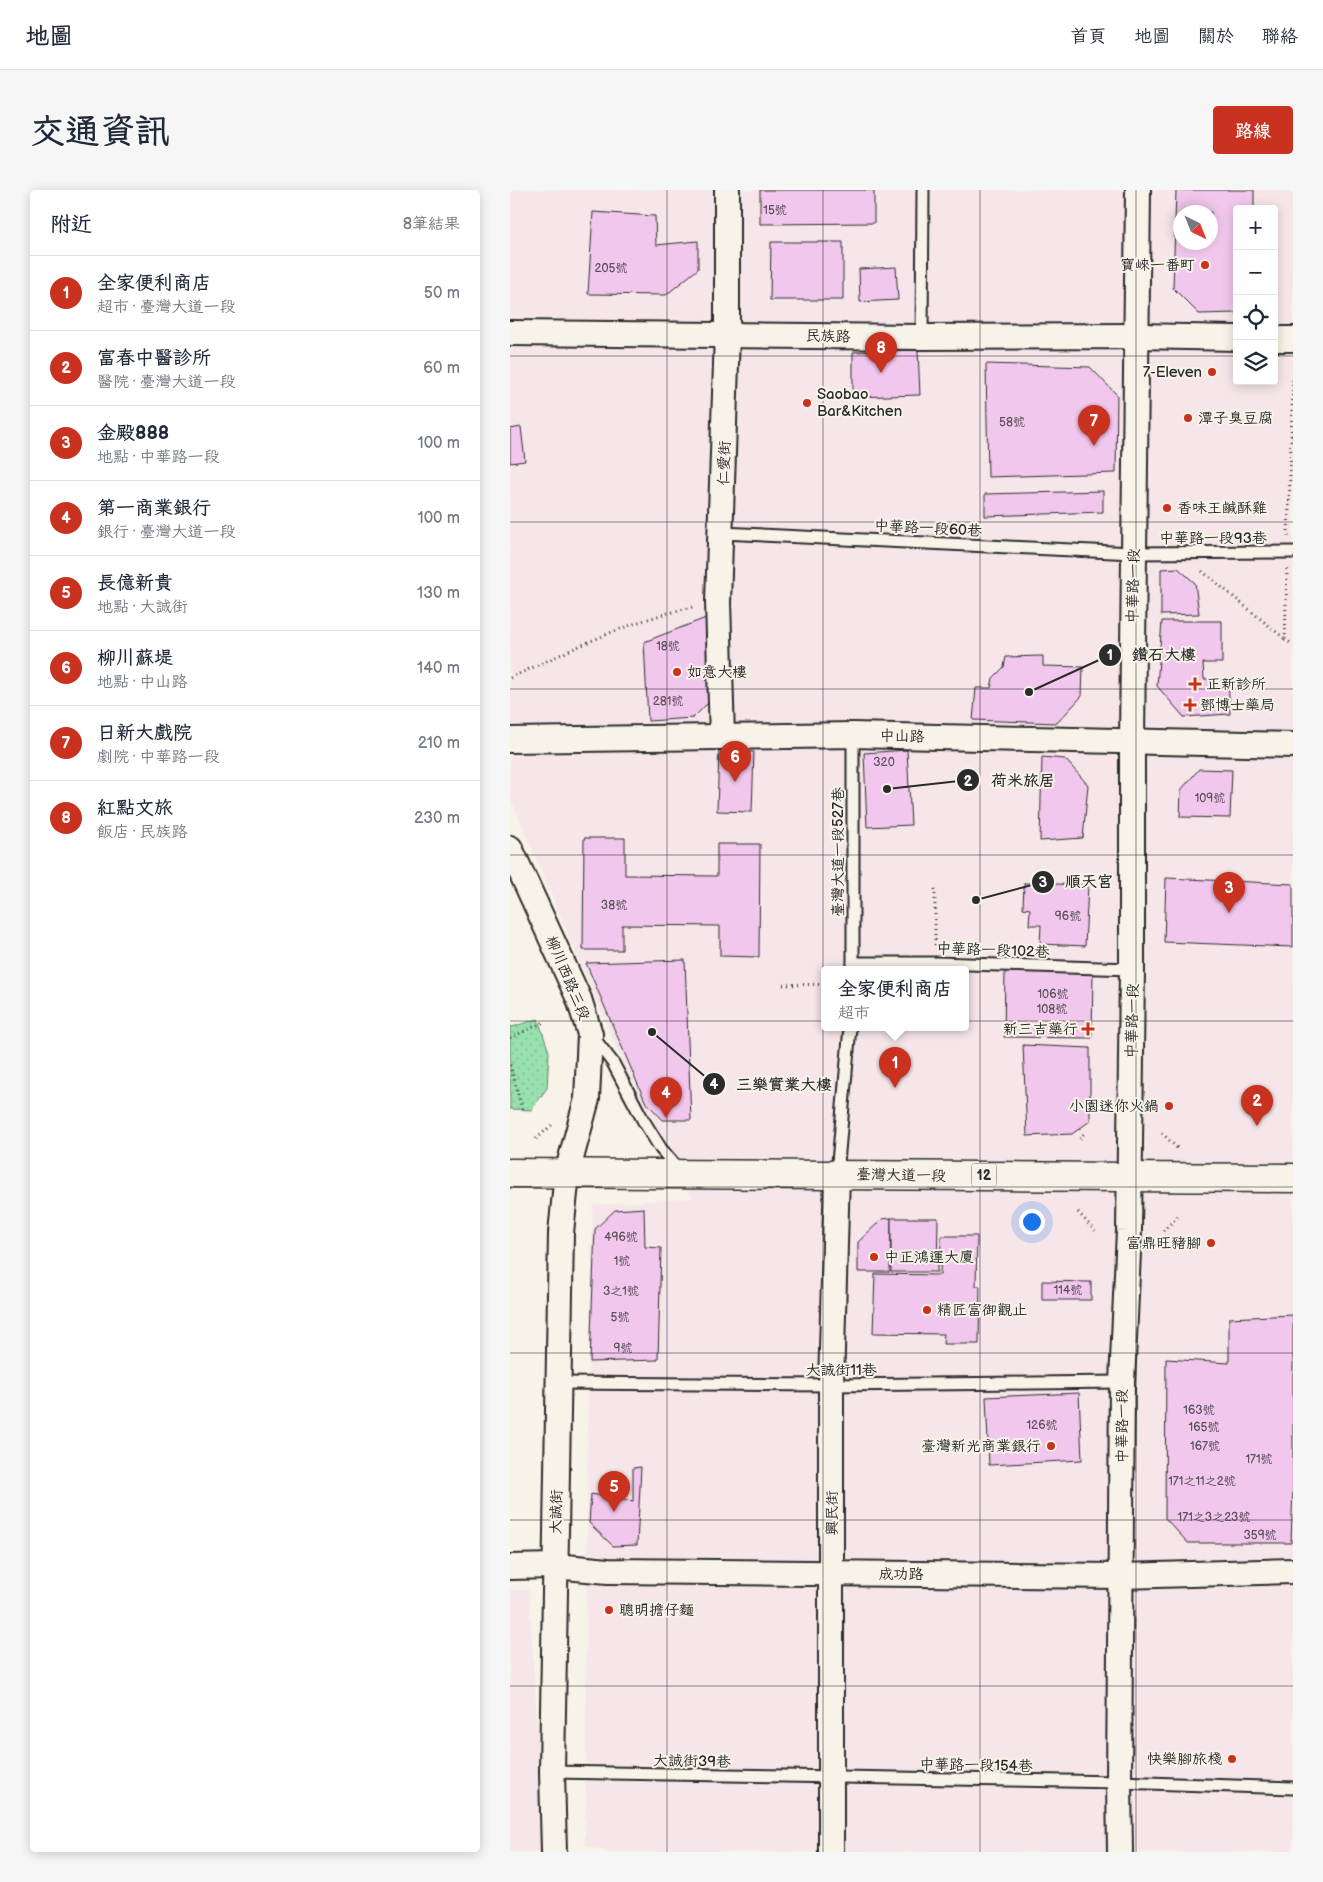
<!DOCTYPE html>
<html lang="zh-TW">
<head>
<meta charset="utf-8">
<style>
	:root { --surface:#fff; --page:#f6f6f7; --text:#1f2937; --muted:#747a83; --line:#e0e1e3; --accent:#c8321e }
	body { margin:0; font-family:"Balsamiq Sans","LXGW WenKai TC",sans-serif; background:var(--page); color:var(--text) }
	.controls { position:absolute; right:15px; top:15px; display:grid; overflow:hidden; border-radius:5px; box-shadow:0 2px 12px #0003 }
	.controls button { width:45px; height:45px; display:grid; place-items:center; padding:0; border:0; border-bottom:1px solid var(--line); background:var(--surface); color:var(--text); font:25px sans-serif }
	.compass { position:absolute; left:663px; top:15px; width:45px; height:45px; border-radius:50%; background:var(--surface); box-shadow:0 2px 12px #0003; rotate:137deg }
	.you { position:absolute; left:521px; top:1031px; width:18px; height:18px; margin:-12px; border:4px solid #fff; border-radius:50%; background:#1a73e8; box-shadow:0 0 0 8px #1a73e833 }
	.badge { display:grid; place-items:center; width:32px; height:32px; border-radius:50%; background:var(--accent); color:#fff; font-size:16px; font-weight:700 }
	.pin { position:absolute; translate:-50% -41px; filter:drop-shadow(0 1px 2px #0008) }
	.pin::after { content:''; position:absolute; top:26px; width:18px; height:15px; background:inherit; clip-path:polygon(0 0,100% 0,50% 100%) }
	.popup { position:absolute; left:311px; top:776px; width:148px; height:65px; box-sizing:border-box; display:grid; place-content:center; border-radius:5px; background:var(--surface); filter:drop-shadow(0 1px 4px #0005); font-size:16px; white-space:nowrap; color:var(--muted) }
	.popup b { font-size:19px; color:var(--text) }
	.popup::after { content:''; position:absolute; left:50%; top:100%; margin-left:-10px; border:10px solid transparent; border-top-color:var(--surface) }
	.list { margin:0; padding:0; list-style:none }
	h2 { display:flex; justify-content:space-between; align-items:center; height:65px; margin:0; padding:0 20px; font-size:21px }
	h2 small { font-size:16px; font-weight:400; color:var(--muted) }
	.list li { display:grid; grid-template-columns:32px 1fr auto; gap:15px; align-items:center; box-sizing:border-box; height:75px; padding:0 20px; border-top:1px solid var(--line) }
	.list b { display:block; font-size:19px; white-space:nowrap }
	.list p { margin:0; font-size:16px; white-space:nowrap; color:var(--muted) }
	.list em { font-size:16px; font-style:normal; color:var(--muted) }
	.icon { flex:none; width:28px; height:28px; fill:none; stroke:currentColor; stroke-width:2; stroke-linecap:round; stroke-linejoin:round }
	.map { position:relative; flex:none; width:783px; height:1662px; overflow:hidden; border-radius:5px }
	header { display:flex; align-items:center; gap:30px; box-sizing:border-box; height:70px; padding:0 25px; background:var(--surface); border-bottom:1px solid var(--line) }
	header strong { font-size:24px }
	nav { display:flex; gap:28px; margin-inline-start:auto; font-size:18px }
	.intro { display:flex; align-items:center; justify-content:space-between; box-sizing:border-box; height:120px; padding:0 30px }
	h1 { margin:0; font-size:35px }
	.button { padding:12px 22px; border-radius:5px; background:var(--accent); color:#fff; font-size:18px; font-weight:700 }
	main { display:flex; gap:30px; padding:0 30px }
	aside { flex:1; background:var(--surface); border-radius:5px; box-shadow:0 2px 12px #0003 }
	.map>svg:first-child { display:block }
	.built { fill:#f6e6ea; fill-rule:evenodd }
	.park { fill:url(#park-dots); stroke:#62866c }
	.building { fill:#f2c7ed; stroke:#2b2b2b; fill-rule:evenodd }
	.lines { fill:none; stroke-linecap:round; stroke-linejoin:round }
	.lane-casing { stroke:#2b2b2b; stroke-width:15 }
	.street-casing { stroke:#2b2b2b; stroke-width:28 }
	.primary-casing { stroke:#2b2b2b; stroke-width:31 }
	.path { stroke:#2b2b2b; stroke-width:3; stroke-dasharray:1 4; stroke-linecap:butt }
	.lane { stroke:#f7f3e8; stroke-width:11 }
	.street { stroke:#f7f3e8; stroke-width:24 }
	.primary { stroke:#f7f3e8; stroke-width:28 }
	.grid { fill:none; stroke:#2b2b2b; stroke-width:1; stroke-opacity:0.55 }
	.poi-dot { fill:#c8321e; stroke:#f7f3e8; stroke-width:2 }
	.labels { text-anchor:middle; stroke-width:4; stroke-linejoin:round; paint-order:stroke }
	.number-label { font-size:12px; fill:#5d525c }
	.shield { fill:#f7f3e8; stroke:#686764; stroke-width:1 }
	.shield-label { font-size:14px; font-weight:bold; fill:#2b2b2b }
	.poi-label { font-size:15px; fill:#2b2b2b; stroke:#f7f3e8; text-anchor:start }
	.street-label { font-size:15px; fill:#2b2b2b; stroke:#f7f3e8 }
	.leader { fill:none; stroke:#2b2b2b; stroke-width:2 }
	.callout-dot { fill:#2b2b2b; stroke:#f7f3e8; stroke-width:2 }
	.mark-label { font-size:15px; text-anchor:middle; font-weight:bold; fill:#fff }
	.callout-label { font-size:16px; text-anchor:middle; font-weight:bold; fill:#2b2b2b; stroke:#f7f3e8; stroke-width:4; stroke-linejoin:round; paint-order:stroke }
</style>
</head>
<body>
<header>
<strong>地圖</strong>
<nav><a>首頁</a><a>地圖</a><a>關於</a><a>聯絡</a></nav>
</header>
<div class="intro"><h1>交通資訊</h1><a class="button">路線</a></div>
<main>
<aside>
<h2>附近<small>8筆結果</small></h2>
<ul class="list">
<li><span class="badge">1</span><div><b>全家便利商店</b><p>超市 · 臺灣大道一段</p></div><em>50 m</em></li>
<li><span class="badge">2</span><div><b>富春中醫診所</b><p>醫院 · 臺灣大道一段</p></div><em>60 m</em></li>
<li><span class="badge">3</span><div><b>金殿888</b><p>地點 · 中華路一段</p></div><em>100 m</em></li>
<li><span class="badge">4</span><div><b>第一商業銀行</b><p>銀行 · 臺灣大道一段</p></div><em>100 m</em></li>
<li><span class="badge">5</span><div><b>長億新貴</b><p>地點 · 大誠街</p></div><em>130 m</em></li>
<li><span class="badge">6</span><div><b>柳川蘇堤</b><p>地點 · 中山路</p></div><em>140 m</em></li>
<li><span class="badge">7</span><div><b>日新大戲院</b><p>劇院 · 中華路一段</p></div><em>210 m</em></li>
<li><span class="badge">8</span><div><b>紅點文旅</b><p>飯店 · 民族路</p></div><em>230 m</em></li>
</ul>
</aside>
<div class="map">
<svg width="783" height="1662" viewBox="0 0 783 1662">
	<defs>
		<pattern id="park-dots" width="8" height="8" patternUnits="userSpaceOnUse" patternTransform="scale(1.25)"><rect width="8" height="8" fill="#98e0ad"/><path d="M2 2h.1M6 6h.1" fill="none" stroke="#83c095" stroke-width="1.8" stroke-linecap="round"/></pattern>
	</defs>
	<rect width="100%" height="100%" fill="#f7f3e8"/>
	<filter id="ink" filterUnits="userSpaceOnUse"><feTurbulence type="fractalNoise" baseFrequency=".02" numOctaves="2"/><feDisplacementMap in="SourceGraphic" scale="10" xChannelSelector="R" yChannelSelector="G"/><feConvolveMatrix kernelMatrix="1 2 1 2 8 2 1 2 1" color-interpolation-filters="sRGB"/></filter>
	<g filter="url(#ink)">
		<g class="built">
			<path d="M 0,0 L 783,0 L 783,1662 L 99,1662 L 75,1656 L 78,1200 L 83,1015 L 182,1008 L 138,933 L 0,607 ZM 727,19 L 764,19 L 764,191 L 727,191 ZM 671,22 L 701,22 L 701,52 L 671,52 ZM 315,779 L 455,779 L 455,837 L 315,837 Z"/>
			<path d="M 0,1400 L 19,1400 L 35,1662 L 0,1662 Z"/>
		</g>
		<path class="park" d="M 28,829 L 39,862 L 37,898 L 21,920 L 0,919 L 0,835 L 2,837 Z"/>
		<g class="building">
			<path d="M 250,0 L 364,0 L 364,33 L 250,34 Z"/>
			<path d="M 666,0 L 744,0 L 744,19 L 727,19 L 727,123 L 689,124 L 663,98 ZM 671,22 L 701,22 L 701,52 L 671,52 Z"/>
			<path d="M 83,22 L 145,26 L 146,55 L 188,51 L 188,79 L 156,105 L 78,104 Z"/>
			<path d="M 261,52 L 333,52 L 333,110 L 260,110 Z"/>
			<path d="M 386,77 L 388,110 L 350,112 L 349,79 Z"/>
			<path d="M 408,160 L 410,205 L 343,207 L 343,162 Z"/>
			<path d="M 476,174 L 580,177 L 607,205 L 606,283 L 478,287 Z"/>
			<path d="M 11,237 L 15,271 L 0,273 L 0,239 Z"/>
			<path d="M 593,301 L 593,322 L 475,326 L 475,304 Z"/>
			<path d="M 668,378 L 685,393 L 689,424 L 651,425 L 651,379 Z"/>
			<path d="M 201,426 L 199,512 L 183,528 L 138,531 L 134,452 Z"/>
			<path d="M 652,431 L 712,431 L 712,473 L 693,473 L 694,489 L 718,489 L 720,524 L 674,527 L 647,496 Z"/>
			<path d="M 533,466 L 533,476 L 573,477 L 572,506 L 547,533 L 463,530 L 466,498 L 481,498 L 483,488 L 494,477 L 496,467 Z"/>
			<path d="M 397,560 L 401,635 L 357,637 L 354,563 Z"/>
			<path d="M 209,561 L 244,562 L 242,622 L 207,621 Z"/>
			<path d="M 532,567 L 555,569 L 578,595 L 573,648 L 530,651 Z"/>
			<path d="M 689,579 L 722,580 L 720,628 L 670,627 L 671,600 Z"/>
			<path d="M 74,648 L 115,648 L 115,685 L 207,686 L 207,654 L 250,654 L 249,767 L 210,766 L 210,736 L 112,735 L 112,760 L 73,760 Z"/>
			<path d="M 656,688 L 783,694 L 783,757 L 654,752 Z"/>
			<path d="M 514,693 L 578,695 L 575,756 L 530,754 L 531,735 L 519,735 L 520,719 L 513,718 Z"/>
			<path d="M 175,770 L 181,930 L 153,930 L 135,911 L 76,773 Z"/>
			<path d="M 495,781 L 583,782 L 582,848 L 494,847 Z"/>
			<path d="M 513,855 L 580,858 L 580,931 L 562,944 L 517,946 Z"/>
			<path d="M 134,1018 L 135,1057 L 151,1058 L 148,1170 L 80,1172 L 85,1039 L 105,1020 Z"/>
			<path d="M 381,1028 L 380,1082 L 348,1082 L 348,1052 L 372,1029 Z"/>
			<path d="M 381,1028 L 428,1028 L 427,1082 L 381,1082 Z"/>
			<path d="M 431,1046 L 467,1046 L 466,1096 L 470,1096 L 469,1154 L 433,1154 L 434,1144 L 363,1143 L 365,1084 L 430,1085 Z"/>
			<path d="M 532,1091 L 581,1092 L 581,1110 L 532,1110 Z"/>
			<path d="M 783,1125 L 783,1298 L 781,1353 L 678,1353 L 655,1328 L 656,1169 L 719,1173 L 719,1128 Z"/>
			<path d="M 569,1203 L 572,1270 L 479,1275 L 476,1207 Z"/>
			<path d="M 131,1277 L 127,1355 L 103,1356 L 79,1333 L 81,1304 L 123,1311 L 123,1278 Z"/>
		</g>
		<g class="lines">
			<defs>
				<g id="lane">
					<path d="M 412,147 L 413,0"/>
					<path d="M 212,343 L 623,363 L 783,362"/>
					<path d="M 343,773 L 425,773 L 622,779"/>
					<path d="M 343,779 L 343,545"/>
					<path d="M 83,847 L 103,873 L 133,930 L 151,959 L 171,982"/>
					<path d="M 327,984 L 340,837"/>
					<path d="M 49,1193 L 321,1195 L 612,1192"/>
					<path d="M 42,1582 L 609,1592 L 783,1598"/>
				</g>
				<g id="street">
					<path d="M 0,143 L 412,147 L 627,146 L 727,148"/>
					<path d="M 764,149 L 783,149"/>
					<path d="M 212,547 L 208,412 L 217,144 L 217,0"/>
					<path d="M 0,550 L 343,545 L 783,555"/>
					<path d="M 0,658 L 69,809 L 80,844 L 77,909 L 57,983 L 51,1043 L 42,1582 L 44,1662"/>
					<path d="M 0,1377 L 45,1376 L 98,1381 L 612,1386 L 783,1381"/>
					<path d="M 321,1662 L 321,1195 L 327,984"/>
					<path d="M 610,1662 L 609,1592 L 612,1192 L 619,1041 L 622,779 L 622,550 L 628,0"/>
				</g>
				<path id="primary" d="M 0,983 L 783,988"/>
			</defs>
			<use href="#lane" class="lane-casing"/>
			<use href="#street" class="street-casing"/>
			<use href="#primary" class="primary-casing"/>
			<g class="path">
				<path d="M 778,346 L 783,189"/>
				<path d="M 777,379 L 775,449 L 783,455"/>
				<path d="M 692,381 L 775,449"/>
				<path d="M 0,488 C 59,461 119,430 183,417"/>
				<path d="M 425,699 L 425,755"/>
				<path d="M 273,795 L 315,794"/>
				<path d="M 0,848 L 34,832"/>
				<path d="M 0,875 L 13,922"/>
				<path d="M 652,943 L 669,960"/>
				<path d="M 26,949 L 44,933"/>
				<path d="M 570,949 L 575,942"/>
				<path d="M 568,1022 L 585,1041"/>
				<path d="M 653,1041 L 670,1024"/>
			</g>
			<use href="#lane" class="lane"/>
			<use href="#street" class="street"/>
			<use href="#primary" class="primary"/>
		</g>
	</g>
	<path class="grid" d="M 157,0 L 157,1662M 313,0 L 313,1662M 470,0 L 470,1662M 626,0 L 626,1662M 0,166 L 727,166M 764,166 L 783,166M 0,332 L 783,332M 0,499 L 783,499M 0,665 L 783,665M 0,831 L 783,831M 0,997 L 783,997M 0,1163 L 783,1163M 0,1330 L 783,1330M 0,1496 L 783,1496"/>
	<g class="poi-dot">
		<circle cx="695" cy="75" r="5"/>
		<circle cx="702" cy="182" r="5"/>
		<circle cx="297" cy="213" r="5"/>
		<circle cx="678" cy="228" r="5"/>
		<circle cx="657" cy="318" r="5"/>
		<circle cx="167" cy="482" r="5"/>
		<path d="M682.5 486.5h5v5h5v5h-5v5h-5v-5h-5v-5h5z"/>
		<path d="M677.5 507.5h5v5h5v5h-5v5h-5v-5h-5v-5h5z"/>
		<path d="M575.5 831.5h5v5h5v5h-5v5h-5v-5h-5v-5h5z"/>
		<circle cx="659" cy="916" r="5"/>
		<circle cx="701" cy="1053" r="5"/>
		<circle cx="364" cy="1067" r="5"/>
		<circle cx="417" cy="1120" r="5"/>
		<circle cx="541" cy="1256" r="5"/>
		<circle cx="99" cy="1420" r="5"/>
		<circle cx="722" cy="1569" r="5"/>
	</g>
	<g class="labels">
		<g class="number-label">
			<text x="265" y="24">15號</text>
			<text x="101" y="82">205號</text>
			<text x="502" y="236">58號</text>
			<text x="158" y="460">18號</text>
			<text x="158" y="515">281號</text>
			<text x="374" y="576">320</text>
			<text x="700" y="612">109號</text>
			<text x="104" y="719">38號</text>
			<text x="558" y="730">96號</text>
			<text x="543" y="808">106號</text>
			<text x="542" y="823">108號</text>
			<text x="111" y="1051">496號</text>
			<text x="112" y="1075">1號</text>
			<text x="558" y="1104">114號</text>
			<text x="111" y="1105">3之1號</text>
			<text x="110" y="1131">5號</text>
			<text x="113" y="1162">9號</text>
			<text x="689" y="1224">163號</text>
			<text x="532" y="1239">126號</text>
			<text x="694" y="1241">165號</text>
			<text x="695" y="1260">167號</text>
			<text x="749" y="1273">171號</text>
			<text x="692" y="1295">171之11之2號</text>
			<text x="704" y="1331">171之3之23號</text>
			<text x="750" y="1349">359號</text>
		</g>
		<rect class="shield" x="461.5" y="973.5" width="25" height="23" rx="4"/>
		<g class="shield-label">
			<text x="474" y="990">12</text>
		</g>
		<g class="poi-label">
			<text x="685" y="80" text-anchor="end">寶崍一番町</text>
			<text x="692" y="187" text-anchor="end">7-Eleven</text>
			<text x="307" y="209">Saobao<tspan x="307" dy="17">Bar&amp;Kitchen</tspan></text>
			<text x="688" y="233">潭子臭豆腐</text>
			<text x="667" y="323">香味王鹹酥雞</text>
			<text x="177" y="487">如意大樓</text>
			<text x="696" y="499">正新診所</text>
			<text x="690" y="520">鄧博士藥局</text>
			<text x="568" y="844" text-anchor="end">新三吉藥行</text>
			<text x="649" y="921" text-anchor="end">小園迷你火鍋</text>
			<text x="691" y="1058" text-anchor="end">富鼎旺豬腳</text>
			<text x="374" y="1072">中正鴻運大廈</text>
			<text x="427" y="1125">精匠富御觀止</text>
			<text x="531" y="1261" text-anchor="end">臺灣新光商業銀行</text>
			<text x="109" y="1425">聰明擔仔麵</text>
			<text x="712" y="1574" text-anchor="end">快樂腳旅棧</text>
		</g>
		<g class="street-label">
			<text transform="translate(318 146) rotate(1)" y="5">民族路</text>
			<text transform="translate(214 273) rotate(-88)" y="5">仁愛街</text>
			<text transform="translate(418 338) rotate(3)" y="5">中華路一段60巷</text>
			<text x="703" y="353">中華路一段93巷</text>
			<text transform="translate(623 396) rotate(-89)" y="5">中華路一段</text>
			<text transform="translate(392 546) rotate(1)" y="5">中山路</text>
			<text transform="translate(328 662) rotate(-90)" y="5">臺灣大道一段527巷</text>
			<text transform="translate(483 760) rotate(2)" y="5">中華路一段102巷</text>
			<text transform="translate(58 788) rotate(67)" y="5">柳川西路三段</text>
			<text transform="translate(622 831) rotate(-89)" y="5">中華路一段</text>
			<text transform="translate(391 985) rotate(1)" y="5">臺灣大道一段</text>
			<text x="331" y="1185">大誠街11巷</text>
			<text transform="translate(612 1236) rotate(-90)" y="5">中華路一段</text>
			<text transform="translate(46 1322) rotate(-89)" y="5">大誠街</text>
			<text transform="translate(322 1323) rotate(-90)" y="5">興民街</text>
			<text x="391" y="1389">成功路</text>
			<text transform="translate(182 1571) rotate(1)" y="5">大誠街39巷</text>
			<text transform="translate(466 1575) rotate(1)" y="5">中華路一段154巷</text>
		</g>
	</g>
	<path class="leader" d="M519 502L600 465M377 599L458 590M466 710L533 692M142 842L204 894"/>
	<g class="callout-dot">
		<circle cx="519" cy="502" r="5"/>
		<circle cx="377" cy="599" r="5"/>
		<circle cx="466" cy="710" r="5"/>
		<circle cx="142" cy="842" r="5"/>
		<circle cx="600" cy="465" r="12"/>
		<circle cx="458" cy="590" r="12"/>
		<circle cx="533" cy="692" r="12"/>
		<circle cx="204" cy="894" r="12"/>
	</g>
	<g class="mark-label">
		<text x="600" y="470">1</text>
		<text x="458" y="596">2</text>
		<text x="533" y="697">3</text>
		<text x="204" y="899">4</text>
	</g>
	<g class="callout-label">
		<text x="654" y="470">鑽石大樓</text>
		<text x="513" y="596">荷米旅居</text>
		<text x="579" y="697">順天宮</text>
		<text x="274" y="900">三樂實業大樓</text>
	</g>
</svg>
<div class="controls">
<button>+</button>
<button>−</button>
<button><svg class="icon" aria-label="locate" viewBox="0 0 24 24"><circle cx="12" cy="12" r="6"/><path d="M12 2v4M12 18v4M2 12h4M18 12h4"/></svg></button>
<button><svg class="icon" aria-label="layers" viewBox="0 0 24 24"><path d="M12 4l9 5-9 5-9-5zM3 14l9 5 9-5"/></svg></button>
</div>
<svg class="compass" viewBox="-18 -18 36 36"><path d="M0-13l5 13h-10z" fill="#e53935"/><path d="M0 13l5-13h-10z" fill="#747a83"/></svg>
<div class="you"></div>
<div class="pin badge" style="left:385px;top:898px">1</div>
<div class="popup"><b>全家便利商店</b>超市</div>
<div class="pin badge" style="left:747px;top:936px">2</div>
<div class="pin badge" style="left:719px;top:723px">3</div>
<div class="pin badge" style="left:156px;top:928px">4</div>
<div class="pin badge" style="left:104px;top:1322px">5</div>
<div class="pin badge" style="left:225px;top:592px">6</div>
<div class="pin badge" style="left:584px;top:256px">7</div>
<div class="pin badge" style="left:371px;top:183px">8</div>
</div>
</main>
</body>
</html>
